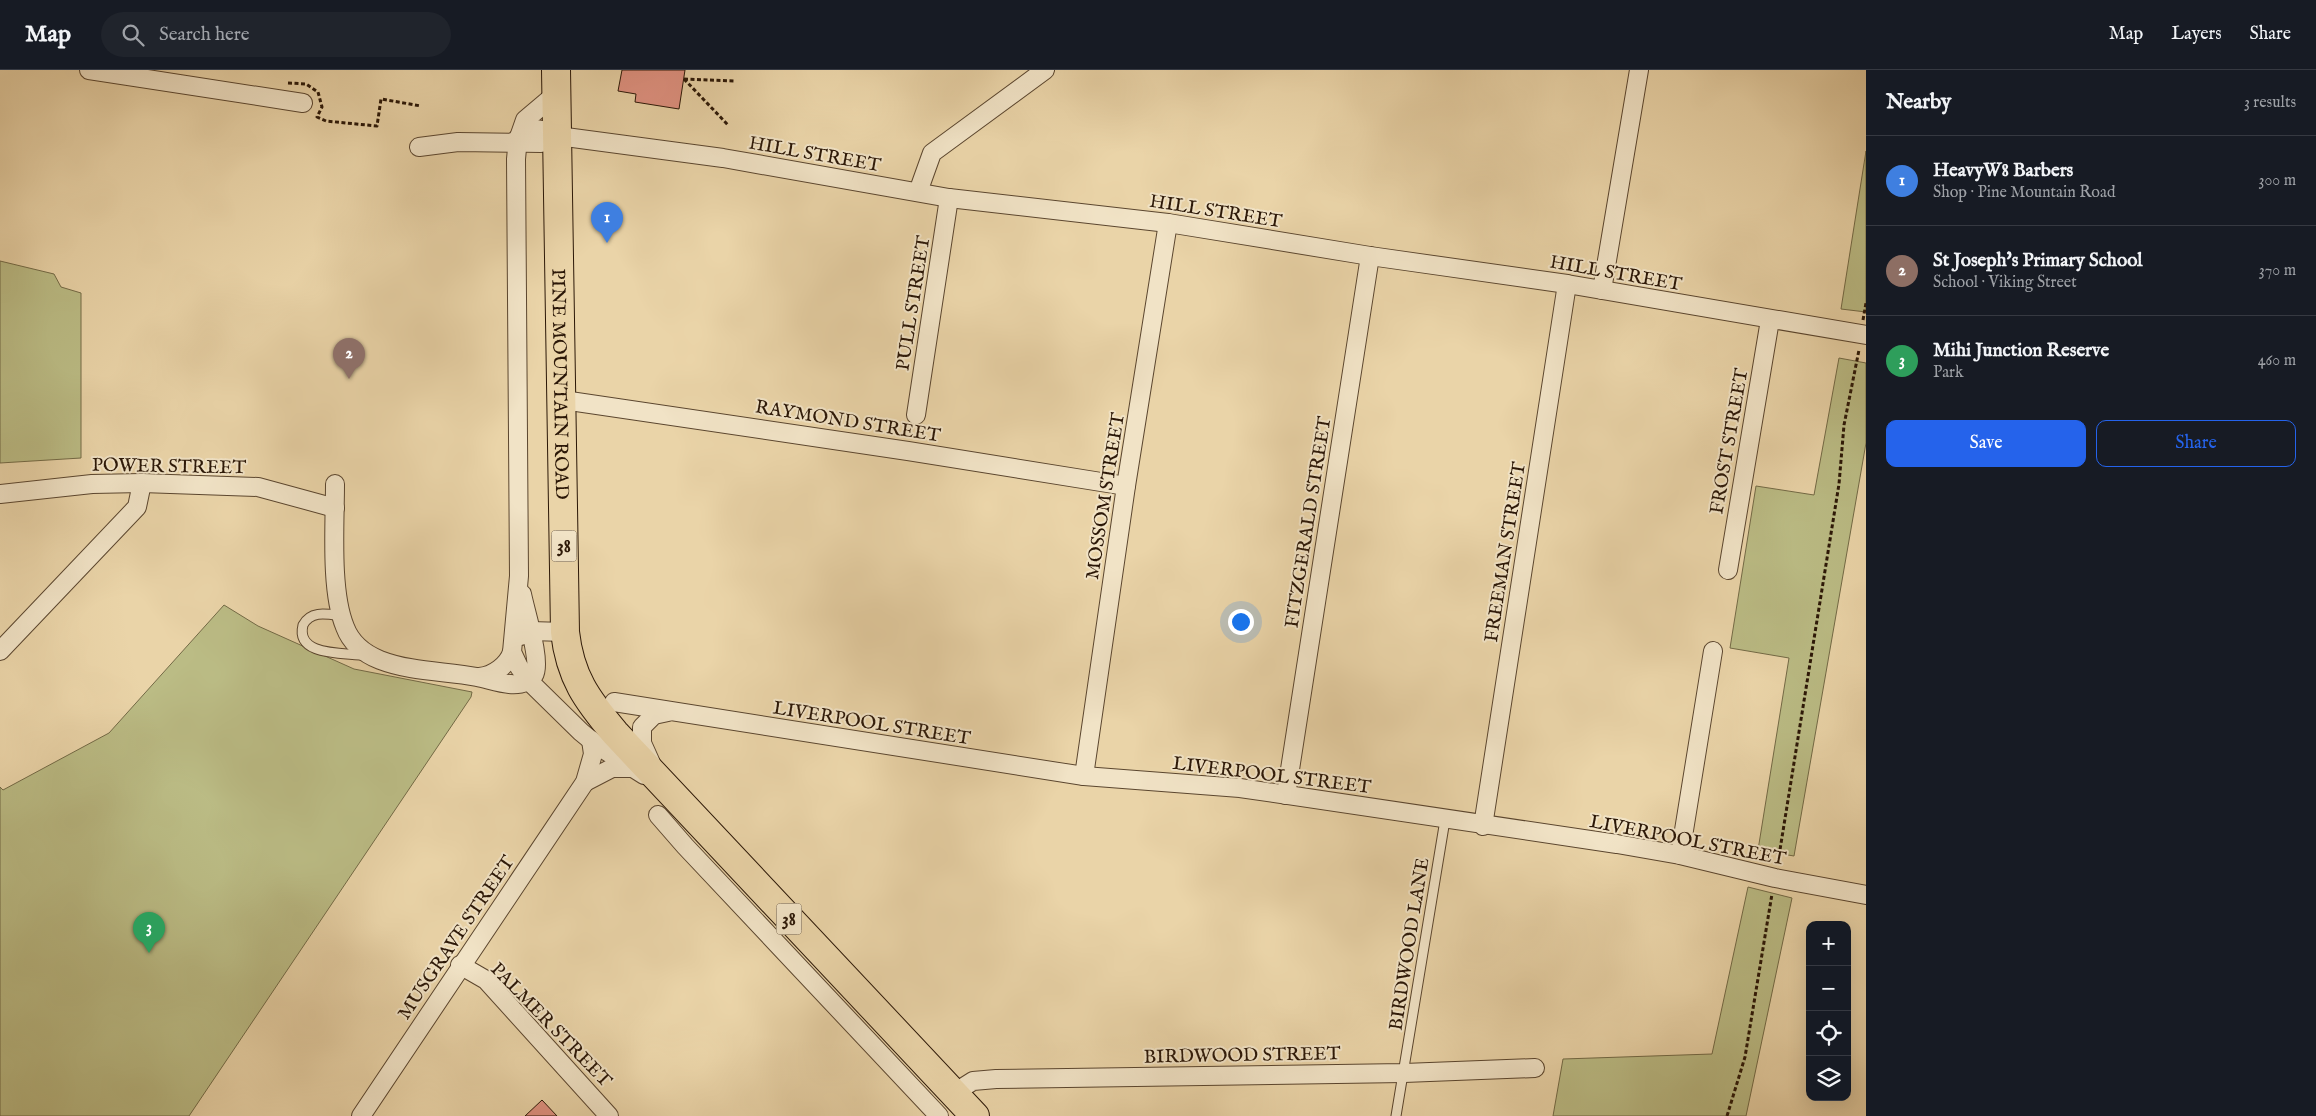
<!DOCTYPE html>
<html lang="en">
<head>
<meta charset="utf-8">
<style>
	:root { --surface:#171b24; --page:#20242c; --text:#f1f3f6; --muted:#9ea1a6; --line:#363941; --accent:#2563eb }
	body { margin:0; font-family:"IM FELL English",serif; background:var(--page); color:var(--text) }
	.controls { position:absolute; right:15px; bottom:15px; display:grid; overflow:hidden; border-radius:10px; box-shadow:0 5px 20px #0002 }
	.controls button { width:45px; height:45px; display:grid; place-items:center; padding:0; border:0; border-bottom:1px solid var(--line); background:var(--surface); color:var(--text); font:25px sans-serif }
	.you { position:absolute; left:1240px; top:551px; width:18px; height:18px; margin:-12px; border:4px solid #fff; border-radius:50%; background:#1a73e8; box-shadow:0 0 0 8px #1a73e833 }
	.badge { display:grid; place-items:center; width:32px; height:32px; border-radius:50%; background:var(--accent); color:#fff; font-size:16px; font-weight:700 }
	.pin { position:absolute; translate:-50% -41px; filter:drop-shadow(0 1px 2px #0008) }
	.pin::after { content:''; position:absolute; top:26px; width:18px; height:15px; background:inherit; clip-path:polygon(0 0,100% 0,50% 100%) }
	.list { margin:0; padding:0; list-style:none }
	h2 { display:flex; justify-content:space-between; align-items:center; height:65px; margin:0; padding:0 20px; font-size:21px }
	h2 small { font-size:16px; font-weight:400; color:var(--muted) }
	.list li { display:grid; grid-template-columns:32px 1fr auto; gap:15px; align-items:center; box-sizing:border-box; height:90px; padding:0 20px; border-top:1px solid var(--line) }
	.list b { display:block; font-size:19px; white-space:nowrap }
	.list p { margin:0; font-size:16px; white-space:nowrap; color:var(--muted) }
	.list em { font-size:16px; font-style:normal; color:var(--muted) }
	.actions { display:flex; gap:10px; padding:15px 20px }
	.actions a { flex:1; padding:11px 0; border:1px solid var(--accent); border-radius:10px; text-align:center; font-size:18px; color:var(--accent) }
	.actions .main { background:var(--accent); color:#fff }
	.icon { flex:none; width:28px; height:28px; fill:none; stroke:currentColor; stroke-width:2; stroke-linecap:round; stroke-linejoin:round }
	.map { position:relative; flex:none; width:1866px; height:1046px; overflow:hidden }
	header { display:flex; align-items:center; gap:30px; box-sizing:border-box; height:70px; padding:0 25px; background:var(--surface); border-bottom:1px solid var(--line) }
	header strong { font-size:24px }
	nav { display:flex; gap:28px; margin-inline-start:auto; font-size:18px }
	.search { width:350px; height:45px; background:var(--page); display:flex; align-items:center; gap:12px; box-sizing:border-box; padding:0 18px; border-radius:28px; color:var(--muted); font-size:19px }
	main { display:flex }
	aside { flex:1; background:var(--surface) }
	.map>svg:first-child { display:block }
	.green { fill:#bbbc85; stroke:#736a46 }
	.building { fill:#e19282; stroke:#2b1707 }
	.lines { fill:none; stroke-linecap:round; stroke-linejoin:round }
	.lane-casing { stroke:#5b462f; stroke-width:11 }
	.street-casing { stroke:#5b462f; stroke-width:20 }
	.primary-casing { stroke:#2b1707; stroke-width:30 }
	.path { stroke:#2b1707; stroke-width:3; stroke-dasharray:4 2.5; stroke-linecap:butt }
	.lane { stroke:#f1e3c6; stroke-width:9 }
	.street { stroke:#f1e3c6; stroke-width:18 }
	.primary { stroke:#ead4a8; stroke-width:28 }
	.labels { text-anchor:middle; stroke-width:4; stroke-linejoin:round; paint-order:stroke }
	.shield { fill:#f1e3c6; stroke:#665440; stroke-width:1 }
	.shield-label { font-size:18px; font-weight:bold; fill:#2b1707 }
	.street-label { font-size:19px; fill:#2b1707; stroke:#f1e3c6 }
</style>
</head>
<body>
<header>
<strong>Map</strong>
<div class="search"><svg class="icon" aria-label="search" viewBox="0 0 24 24"><circle cx="10" cy="10" r="6"/><path d="M15 15l6 6"/></svg>Search here</div>
<nav><a>Map</a><a>Layers</a><a>Share</a></nav>
</header>
<main>
<div class="map">
<svg width="1866" height="1046" viewBox="0 0 1866 1046">
	<rect width="100%" height="100%" fill="#ead4a8"/>
	<filter id="stains"><feTurbulence type="fractalNoise" baseFrequency=".004" numOctaves="4"/><feColorMatrix values="0 0 0 0 .2 0 0 0 0 .09 0 0 0 0 .02 0 0 0 .5 -.17"/></filter>
	<radialGradient id="worn" r=".72"><stop offset=".6" stop-color="#630" stop-opacity="0"/><stop offset="1" stop-color="#630" stop-opacity=".3"/></radialGradient>
	<g class="green">
		<path d="M 1866,81 L 1866,242 L 1841,239 Z"/>
		<path d="M 0,191 L 54,204 L 61,217 L 81,223 L 81,388 L 0,393 Z"/>
		<path d="M 1839,288 L 1866,293 L 1866,373 L 1794,786 L 1758,780 L 1789,588 L 1730,578 L 1756,416 L 1814,425 Z"/>
		<path d="M 224,535 L 258,556 L 354,599 L 472,622 L 471,627 L 189,1046 L 0,1046 L 0,717 L 3,720 L 109,663 Z"/>
		<path d="M 1748,817 L 1792,828 L 1746,1046 L 1553,1046 L 1563,989 L 1712,984 Z"/>
	</g>
	<g class="building">
		<path d="M 622,0 L 685,0 L 679,39 L 635,32 L 636,24 L 618,21 Z"/>
		<path d="M 542,1030 L 557,1046 L 525,1046 Z"/>
	</g>
	<g class="lines">
		<defs>
			<g id="lane">
				<path d="M 342,546 C 327,544 311,540 303,555 C 295,588 348,582 366,586"/>
				<path d="M 1396,1046 L 1445,750"/>
			</g>
			<g id="street">
				<path d="M 89,0 L 303,33"/>
				<path d="M 518,70 L 525,50 L 557,23"/>
				<path d="M 419,77 L 458,72 L 541,73 L 558,66"/>
				<path d="M 918,122 L 932,83 L 1045,0"/>
				<path d="M 1602,220 L 1639,0"/>
				<path d="M 563,330 L 908,381 L 1126,416"/>
				<path d="M 916,345 L 949,128"/>
				<path d="M 335,414 C 335,454 330,521 345,557 C 351,573 365,584 380,590 C 411,602 446,601 477,607 C 494,610 521,623 534,605 C 542,593 525,540 522,524"/>
				<path d="M 0,424 L 92,414 L 142,413 L 258,417 L 335,438"/>
				<path d="M 1728,500 L 1770,250"/>
				<path d="M 521,566 L 530,561 L 565,562"/>
				<path d="M 0,581 L 137,437 L 142,413"/>
				<path d="M 479,607 C 493,606 508,595 512,582"/>
				<path d="M 614,632 L 1084,706 L 1240,718 L 1617,774 L 1680,785 L 1775,808 L 1866,825"/>
				<path d="M 651,693 L 642,673 L 642,657 L 654,645 L 668,642"/>
				<path d="M 644,705 L 598,676 L 581,662 L 531,613 L 519,597 L 512,582 L 519,506 L 516,89 L 518,68 C 529,54 544,59 558,66 L 723,88 L 949,128 L 1168,153 L 1370,186 L 1567,214 L 1866,265"/>
				<path d="M 1084,706 L 1126,416 L 1168,153"/>
				<path d="M 585,712 L 612,698 L 632,698"/>
				<path d="M 1286,725 L 1370,186"/>
				<path d="M 658,745 L 685,776 L 939,1046"/>
				<path d="M 1483,756 L 1567,214"/>
				<path d="M 1680,785 L 1713,581"/>
				<path d="M 460,895 L 486,910 L 609,1046"/>
				<path d="M 954,1023 L 973,1011 L 996,1009 L 1404,1003 L 1535,998"/>
				<path d="M 361,1046 L 585,712 L 593,684 L 591,670"/>
			</g>
			<g id="primary">
				<path id="s1" d="M 556,0 L 565,562 C 570,607 587,630 615,663 L 975,1046"/>
			</g>
		</defs>
		<use href="#lane" class="lane-casing"/>
		<use href="#street" class="street-casing"/>
		<use href="#primary" class="primary-casing"/>
		<g class="path">
			<path d="M 684,9 L 728,55"/>
			<path d="M 684,9 L 735,11"/>
			<path d="M 288,13 L 306,14 L 318,22 L 322,37 L 317,47 L 326,51 L 377,56 L 381,29 L 421,36"/>
			<path d="M 1863,250 L 1866,233"/>
			<path d="M 1778,792 L 1839,414 L 1844,355 L 1859,280"/>
			<path d="M 1727,1046 L 1745,987 L 1772,824"/>
		</g>
		<use href="#lane" class="lane"/>
		<use href="#street" class="street"/>
		<use href="#primary" class="primary"/>
	</g>
	<g class="labels">
		<g class="shield">
			<rect x="551.5" y="460.5" width="25" height="31" rx="4"/>
			<rect x="776.5" y="833.5" width="25" height="31" rx="4"/>
		</g>
		<g class="shield-label">
			<text x="564" y="482">38</text>
			<text x="789" y="855">38</text>
		</g>
		<g class="street-label">
			<text transform="translate(815 83) rotate(10)" y="7">HILL STREET</text>
			<text transform="translate(1216 140) rotate(9)" y="7">HILL STREET</text>
			<text transform="translate(1616 202) rotate(10)" y="7">HILL STREET</text>
			<text transform="translate(912 233) rotate(-81)" y="7">PULL STREET</text>
			<text dy="7" stroke="none"><textPath href="#s1" startOffset="314">PINE MOUNTAIN ROAD</textPath></text>
			<text transform="translate(848 350) rotate(9)" y="7">RAYMOND STREET</text>
			<text transform="translate(1728 371) rotate(-80)" y="7">FROST STREET</text>
			<text transform="translate(169 395) rotate(1)" y="7">POWER STREET</text>
			<text transform="translate(1104 426) rotate(-81)" y="7">MOSSOM STREET</text>
			<text transform="translate(1307 452) rotate(-81)" y="7">FITZGERALD STREET</text>
			<text transform="translate(1504 482) rotate(-81)" y="7">FREEMAN STREET</text>
			<text transform="translate(872 652) rotate(9)" y="7">LIVERPOOL STREET</text>
			<text transform="translate(1272 704) rotate(7)" y="7">LIVERPOOL STREET</text>
			<text transform="translate(1688 769) rotate(11)" y="7">LIVERPOOL STREET</text>
			<text transform="translate(455 867) rotate(-56)" y="7">MUSGRAVE STREET</text>
			<text transform="translate(1408 874) rotate(-81)" y="7">BIRDWOOD LANE</text>
			<text transform="translate(552 954) rotate(46)" y="7">PALMER STREET</text>
			<text transform="translate(1242 984) rotate(-1)" y="7">BIRDWOOD STREET</text>
		</g>
	</g>
	<rect width="100%" height="100%" filter="url(#stains)"/>
	<rect width="100%" height="100%" fill="url(#worn)"/>
</svg>
<div class="controls">
<button>+</button>
<button>−</button>
<button><svg class="icon" aria-label="locate" viewBox="0 0 24 24"><circle cx="12" cy="12" r="6"/><path d="M12 2v4M12 18v4M2 12h4M18 12h4"/></svg></button>
<button><svg class="icon" aria-label="layers" viewBox="0 0 24 24"><path d="M12 4l9 5-9 5-9-5zM3 14l9 5 9-5"/></svg></button>
</div>
<div class="you"></div>
<div class="pin badge" style="left:607px;top:173px;background:#3f7fe0">1</div>
<div class="pin badge" style="left:349px;top:309px;background:#8d6e63">2</div>
<div class="pin badge" style="left:149px;top:883px;background:#2e9e5b">3</div>
</div>
<aside>
<h2>Nearby<small>3 results</small></h2>
<ul class="list">
<li><span class="badge" style="background:#3f7fe0">1</span><div><b>HeavyW8 Barbers</b><p>Shop · Pine Mountain Road</p></div><em>300 m</em></li>
<li><span class="badge" style="background:#8d6e63">2</span><div><b>St Joseph's Primary School</b><p>School · Viking Street</p></div><em>370 m</em></li>
<li><span class="badge" style="background:#2e9e5b">3</span><div><b>Mihi Junction Reserve</b><p>Park</p></div><em>460 m</em></li>
</ul>
<div class="actions"><a class="main">Save</a><a>Share</a></div>
</aside>
</main>
</body>
</html>
